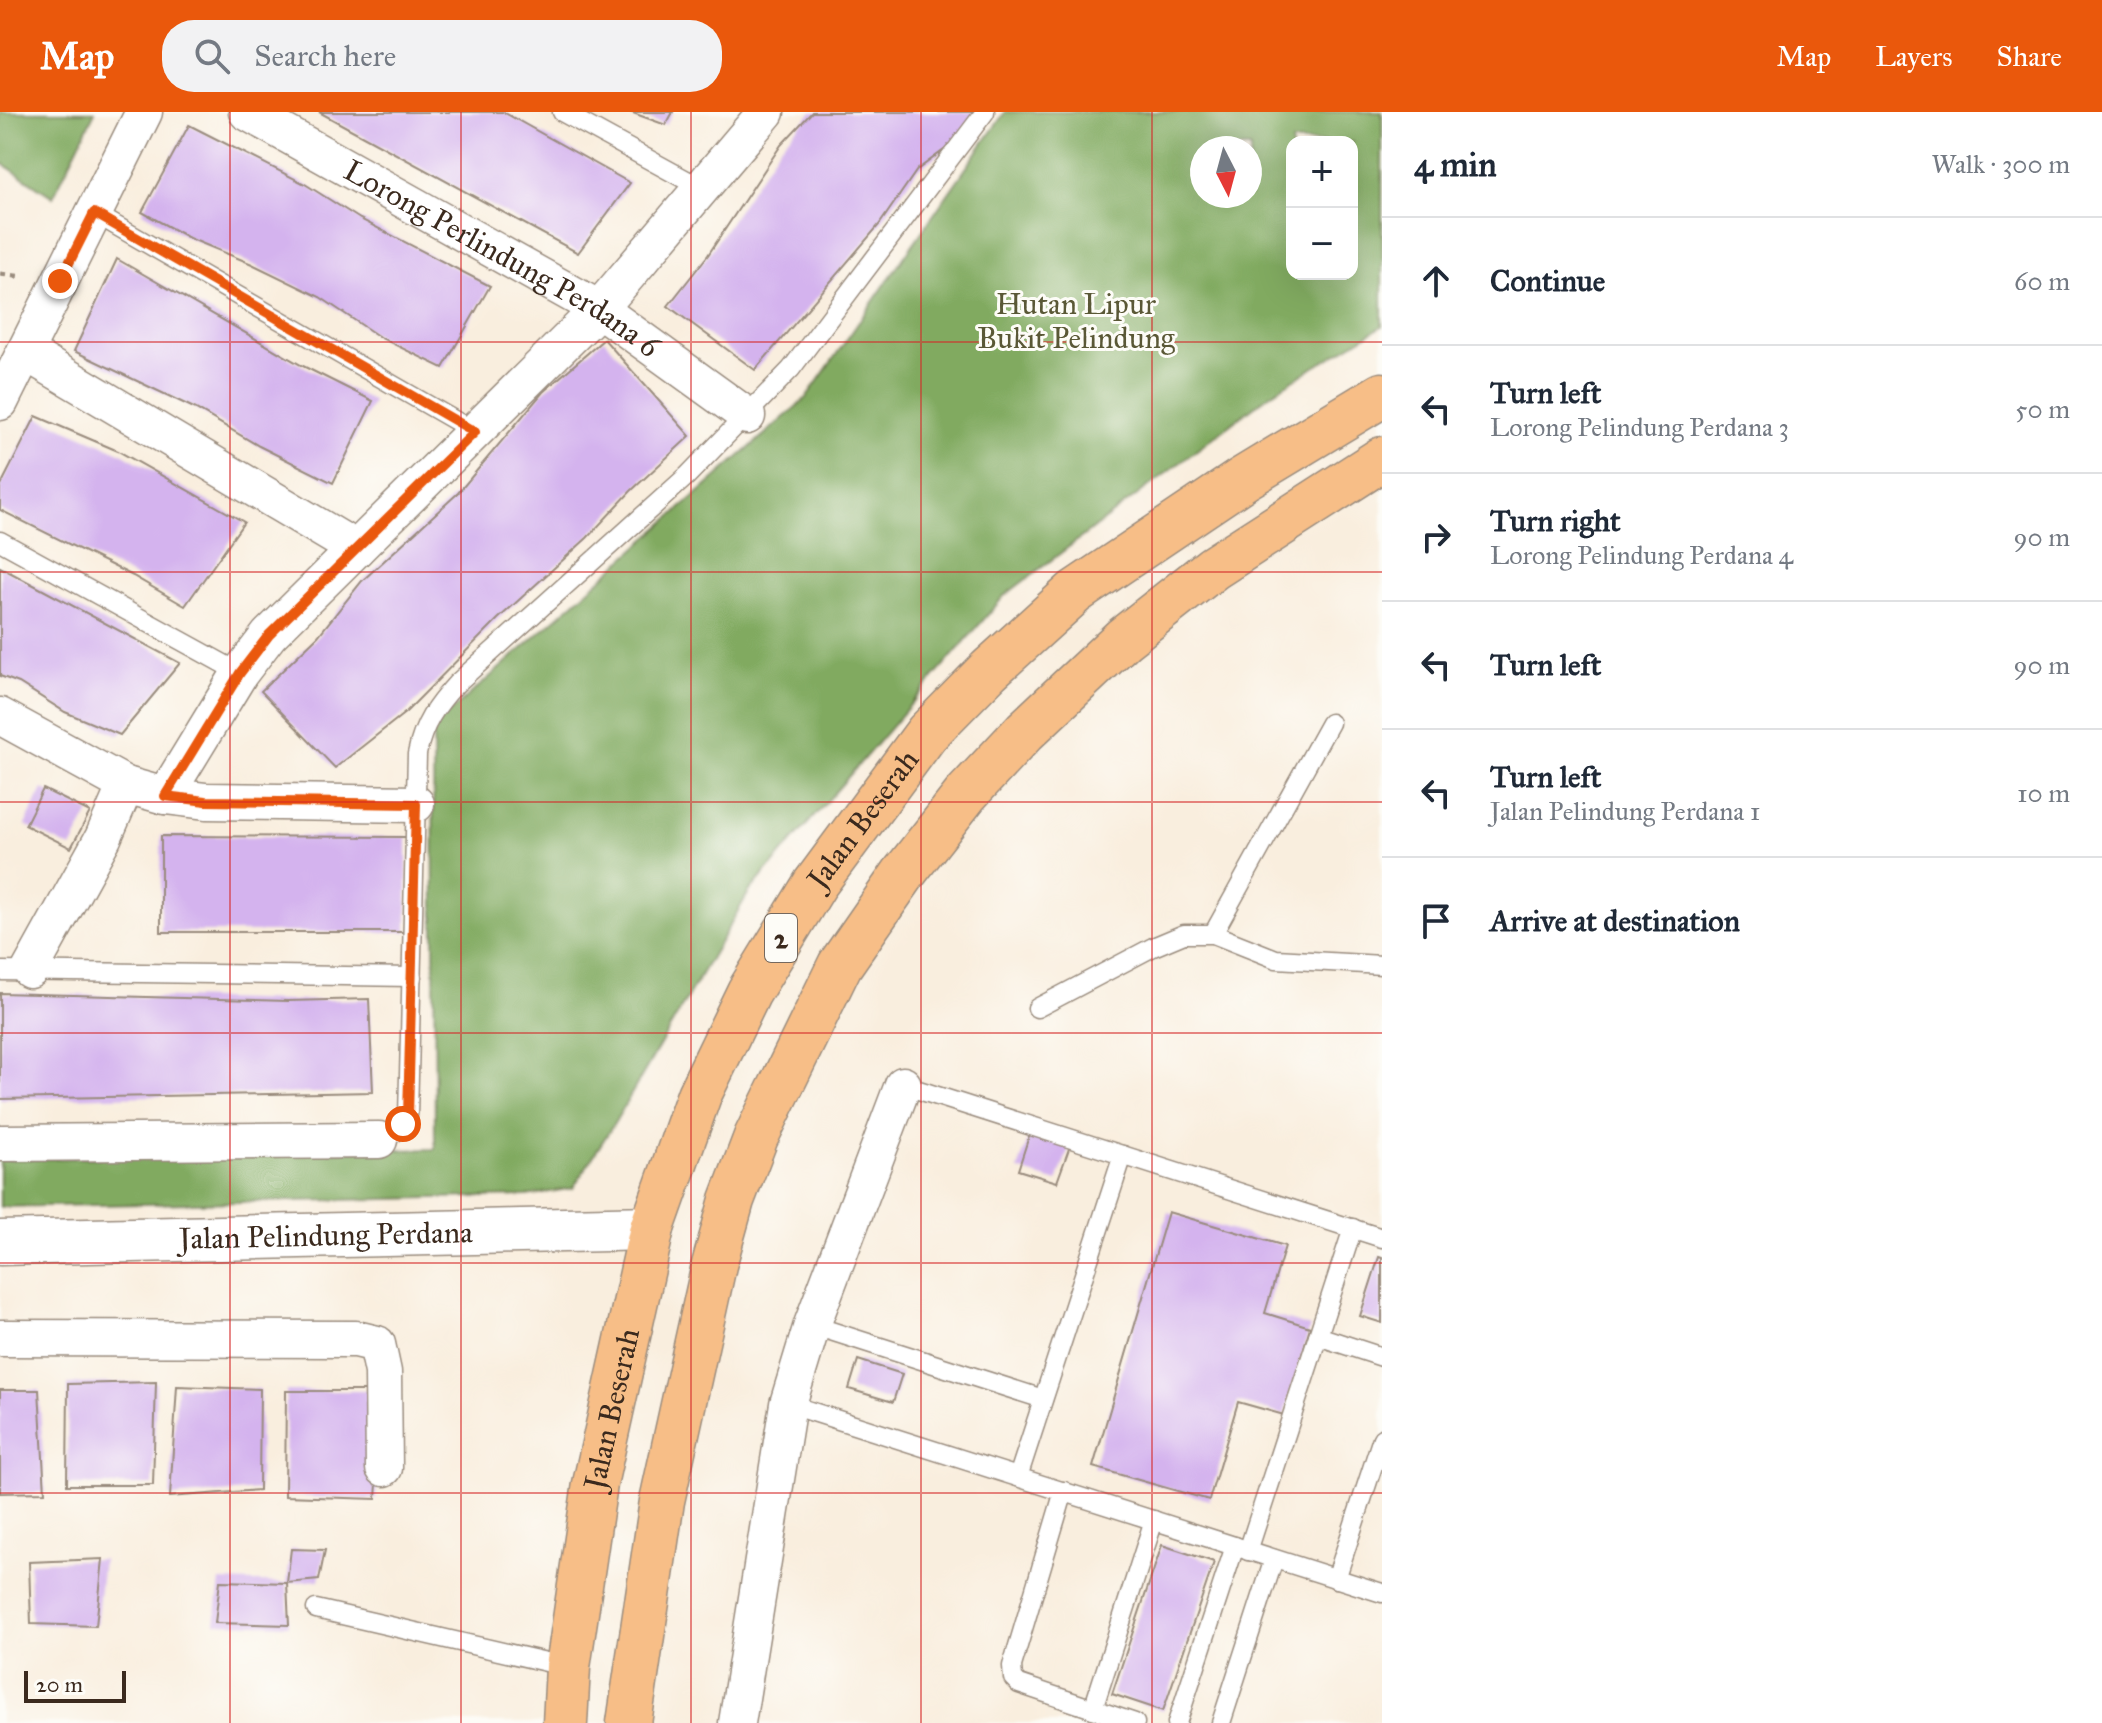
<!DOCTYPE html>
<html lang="en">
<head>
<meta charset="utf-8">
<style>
	:root { --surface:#fff; --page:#f2f2f3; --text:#1f2937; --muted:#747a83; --line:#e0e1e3; --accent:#ea580c }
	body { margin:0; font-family:"IM FELL Great Primer",serif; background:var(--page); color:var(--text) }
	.controls { position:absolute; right:24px; top:24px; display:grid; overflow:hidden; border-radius:16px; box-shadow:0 8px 32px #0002 }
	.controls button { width:72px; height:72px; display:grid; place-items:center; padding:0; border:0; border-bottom:2px solid var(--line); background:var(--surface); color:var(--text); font:40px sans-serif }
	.compass { position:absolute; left:1190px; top:24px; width:72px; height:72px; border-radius:50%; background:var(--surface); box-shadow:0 8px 32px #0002; rotate:174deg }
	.scale { position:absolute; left:24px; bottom:20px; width:102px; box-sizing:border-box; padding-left:8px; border:4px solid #3b2a1e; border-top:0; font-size:22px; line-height:28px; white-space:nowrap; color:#3b2a1e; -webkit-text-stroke:6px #fdfcf7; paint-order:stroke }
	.stop { position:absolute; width:24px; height:24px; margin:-18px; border:6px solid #ea580c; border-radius:50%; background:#fff }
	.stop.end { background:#ea580c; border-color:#fff; box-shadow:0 2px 8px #0008 }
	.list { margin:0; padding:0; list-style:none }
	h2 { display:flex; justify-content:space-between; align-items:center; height:104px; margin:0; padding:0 32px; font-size:34px }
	h2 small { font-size:26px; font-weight:400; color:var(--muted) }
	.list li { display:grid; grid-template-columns:52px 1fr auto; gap:24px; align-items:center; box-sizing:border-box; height:128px; padding:0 32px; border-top:2px solid var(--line) }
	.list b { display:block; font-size:30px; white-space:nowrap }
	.list p { margin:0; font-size:26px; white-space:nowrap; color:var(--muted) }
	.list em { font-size:26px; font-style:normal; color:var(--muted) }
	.icon { flex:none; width:44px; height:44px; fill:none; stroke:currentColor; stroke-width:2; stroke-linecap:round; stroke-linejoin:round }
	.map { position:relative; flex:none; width:1382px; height:1611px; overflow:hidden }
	header { display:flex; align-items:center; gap:48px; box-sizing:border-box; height:112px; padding:0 40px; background:var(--accent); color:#fff }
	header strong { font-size:38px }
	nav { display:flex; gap:44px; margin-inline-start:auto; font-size:28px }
	.search { width:560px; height:72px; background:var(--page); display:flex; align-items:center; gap:20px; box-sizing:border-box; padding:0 28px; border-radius:32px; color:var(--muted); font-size:30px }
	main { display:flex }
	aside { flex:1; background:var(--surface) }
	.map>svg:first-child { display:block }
	.forest { fill:#81aa61; stroke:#5e6a40; stroke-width:2; fill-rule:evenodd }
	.building { fill:#d4b3ee }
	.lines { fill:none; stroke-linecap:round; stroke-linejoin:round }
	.service-casing { stroke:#9a8c7e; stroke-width:21 }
	.minor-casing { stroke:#9a8c7e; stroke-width:39 }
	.tertiary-casing { stroke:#9a8c7e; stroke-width:47 }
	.trunk-casing { stroke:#9a8c7e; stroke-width:47 }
	.path { stroke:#9a8c7e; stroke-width:5; stroke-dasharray:6 6; stroke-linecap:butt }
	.service { stroke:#fff; stroke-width:18 }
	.minor { stroke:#fff; stroke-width:36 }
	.tertiary { stroke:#fff; stroke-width:44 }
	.trunk { stroke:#f7be87; stroke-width:44 }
	.route { stroke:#ea580c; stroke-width:10 }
	.grid { fill:none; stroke:#d62828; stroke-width:2; stroke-opacity:0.55 }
	.labels { text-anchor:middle; stroke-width:6; stroke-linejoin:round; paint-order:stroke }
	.shield { fill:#fdfcf7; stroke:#75695f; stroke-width:2 }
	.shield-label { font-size:28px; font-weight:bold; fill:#3b2a1e }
	.street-label { font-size:30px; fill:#3b2a1e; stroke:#fdfcf7 }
	.park-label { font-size:30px; fill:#5a5836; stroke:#fdfcf7 }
</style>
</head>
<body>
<header>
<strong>Map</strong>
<div class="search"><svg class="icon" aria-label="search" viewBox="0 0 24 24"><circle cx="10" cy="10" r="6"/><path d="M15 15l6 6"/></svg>Search here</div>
<nav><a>Map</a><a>Layers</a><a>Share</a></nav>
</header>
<main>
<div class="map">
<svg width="1382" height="1611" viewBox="0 0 1382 1611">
	<rect width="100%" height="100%" fill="#fdfcf7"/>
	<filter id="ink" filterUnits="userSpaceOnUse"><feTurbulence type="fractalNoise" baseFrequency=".0125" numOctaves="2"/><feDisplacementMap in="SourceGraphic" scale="16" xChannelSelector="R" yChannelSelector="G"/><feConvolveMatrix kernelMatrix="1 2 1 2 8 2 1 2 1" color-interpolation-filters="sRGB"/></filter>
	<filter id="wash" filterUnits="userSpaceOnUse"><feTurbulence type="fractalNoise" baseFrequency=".006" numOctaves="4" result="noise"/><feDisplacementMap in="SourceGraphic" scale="32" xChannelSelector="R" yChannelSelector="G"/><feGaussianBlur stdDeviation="1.8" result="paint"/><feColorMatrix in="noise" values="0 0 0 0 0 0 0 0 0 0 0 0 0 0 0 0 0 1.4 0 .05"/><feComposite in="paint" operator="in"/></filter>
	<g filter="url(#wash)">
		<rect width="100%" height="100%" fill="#f9eede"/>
		<g class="forest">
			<path d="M 0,0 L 95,0 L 53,85 L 0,50 Z"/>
			<path d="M 1005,0 L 1382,0 L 1382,214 L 1272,281 L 1004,484 L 749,780 L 615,1010 L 573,1076 L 527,1084 L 0,1095 L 0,1048 L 435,1037 L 433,615 L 806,286 ZM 1292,30 L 1352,30 L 1352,162 L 1292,162 ZM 1202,36 L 1250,36 L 1250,84 L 1202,84 Z"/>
		</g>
		<g id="blocks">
			<g class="building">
				<path d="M 319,0 L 503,0 L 630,71 L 578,141 Z"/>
				<path d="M 630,0 L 673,0 L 666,13 Z"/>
				<path d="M 812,0 L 980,0 L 971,18 L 917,58 L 879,113 L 755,258 L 668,194 L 708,143 L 781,33 Z"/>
				<path d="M 189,13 L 305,72 L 360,107 L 490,174 L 443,256 L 381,226 L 320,185 L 252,152 L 189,126 L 142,100 Z"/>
				<path d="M 117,147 L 301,253 L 373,289 L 333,371 L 259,334 L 196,297 L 74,239 Z"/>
				<path d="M 604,227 L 690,324 L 631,379 L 587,426 L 498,507 L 406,600 L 335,656 L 261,579 L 318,524 L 362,469 L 458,381 L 543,280 Z"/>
				<path d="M 36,304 L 118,339 L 244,410 L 185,494 L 133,464 L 0,398 L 0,375 Z"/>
				<path d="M 0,455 L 180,551 L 120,623 L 65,600 L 19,571 L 0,564 Z"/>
				<path d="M 43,677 L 90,700 L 71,736 L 25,713 Z"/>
				<path d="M 161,724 L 407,725 L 407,820 L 161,820 Z"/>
				<path d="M 0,881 L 288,889 L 369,887 L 373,980 L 0,987 Z"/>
				<path d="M 1031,1018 L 1071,1031 L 1057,1070 L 1018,1058 Z"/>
				<path d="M 1168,1100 L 1285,1134 L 1265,1201 L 1310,1215 L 1284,1303 L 1238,1290 L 1209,1388 L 1093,1355 Z"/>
				<path d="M 1379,1145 L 1382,1146 L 1382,1211 L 1360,1204 Z"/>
				<path d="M 858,1248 L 902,1262 L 893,1290 L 849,1277 Z"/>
				<path d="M 156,1270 L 153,1373 L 67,1373 L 68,1272 Z"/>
				<path d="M 177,1274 L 260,1277 L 259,1378 L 170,1385 Z"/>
				<path d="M 0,1278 L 39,1278 L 45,1380 L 0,1381 Z"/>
				<path d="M 286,1279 L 383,1279 L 376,1387 L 285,1384 Z"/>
				<path d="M 1162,1433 L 1214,1450 L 1163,1599 L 1112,1582 Z"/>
				<path d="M 291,1437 L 325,1438 L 319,1468 L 287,1471 Z"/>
				<path d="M 103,1447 L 96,1514 L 31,1512 L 29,1450 Z"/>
				<path d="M 220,1469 L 287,1471 L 289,1513 L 215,1511 Z"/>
			</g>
		</g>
	</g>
	<g filter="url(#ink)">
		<use href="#blocks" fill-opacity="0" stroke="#9a8c7e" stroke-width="2"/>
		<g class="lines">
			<defs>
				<g id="service">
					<path d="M 562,0 L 701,76"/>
					<path d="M 94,101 L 475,320"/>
					<path d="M 0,429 L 240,561"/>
					<path d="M 1213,822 L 1330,611"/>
					<path d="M 0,859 L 412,865"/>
					<path d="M 1037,896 L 1153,835 L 1184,822 L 1213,822 L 1276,847 L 1382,853"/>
					<path d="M 903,973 L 1382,1126"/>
					<path d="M 379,1028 L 394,1021 L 408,1004 L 417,642 C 423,612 436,594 456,572 L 687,364 L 791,257 L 985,0"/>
					<path d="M 812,1213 L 1043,1287"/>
					<path d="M 1318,1224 L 1382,1245"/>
					<path d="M 788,1292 L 1382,1481"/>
					<path d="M 1018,1365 L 1123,1043"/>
					<path d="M 1064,1379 L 1012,1554 L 1013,1566 L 1019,1572 L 1135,1611"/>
					<path d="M 1248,1439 L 1353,1116"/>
					<path d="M 1336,1467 L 1382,1326"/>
					<path d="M 316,1497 L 568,1555"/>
					<path d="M 1093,1597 L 1154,1408"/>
					<path d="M 1177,1611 L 1235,1434"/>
					<path d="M 1221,1611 L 1274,1447"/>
				</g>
				<g id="minor">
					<path id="s1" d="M 247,0 L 599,197 L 747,304"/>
					<path d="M 25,240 L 356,437"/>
					<path d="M 0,290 L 144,0"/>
					<path d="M 0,604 L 126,673 L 165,684 L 206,689 L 416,692"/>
					<path d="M 165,684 L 240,561 L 269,523 L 599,197 L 766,0"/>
					<path d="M 30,858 L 103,726 L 126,673"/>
					<path d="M 0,1031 L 379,1028"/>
					<path d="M 0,1226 L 356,1227 L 377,1232 L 383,1260 L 384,1356"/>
					<path d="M 737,1611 L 788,1292 L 812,1213 L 903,973"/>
				</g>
				<g id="tertiary">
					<path id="s2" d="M 0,1131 L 652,1116"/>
				</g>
				<g id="trunk">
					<path id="s3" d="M 565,1611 L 568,1555 L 595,1372 L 652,1116 L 699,983 L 749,880 L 815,772 L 927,621 L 989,558 L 1075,480 L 1243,367 L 1382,283"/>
					<path d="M 629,1611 L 662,1389 L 714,1153 L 732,1088 L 756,1025 L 840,853 L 904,761 L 966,682 L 1025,619 L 1123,527 L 1213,456 L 1382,347"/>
				</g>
			</defs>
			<use href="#service" class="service-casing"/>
			<use href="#minor" class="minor-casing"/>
			<use href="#tertiary" class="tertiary-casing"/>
			<use href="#trunk" class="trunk-casing"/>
			<path class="path" d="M 0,162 L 23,165"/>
			<use href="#service" class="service"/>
			<use href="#minor" class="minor"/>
			<use href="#tertiary" class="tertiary"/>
			<use href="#trunk" class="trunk"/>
		</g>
	</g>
	<g class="lines" filter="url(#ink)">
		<path class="route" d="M 60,169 L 94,101 L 475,320 L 269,523 L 240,561 L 165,684 L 206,689 L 416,692 L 408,1004 L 403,1012"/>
	</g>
	<path class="grid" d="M 230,0 L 230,1611M 461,0 L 461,1611M 691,0 L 691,1611M 921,0 L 921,1611M 1152,0 L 1152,1611M 0,230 L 1382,230M 0,460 L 1382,460M 0,690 L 1382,690M 0,921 L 1382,921M 0,1151 L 1382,1151M 0,1381 L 1382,1381"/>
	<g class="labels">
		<rect class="shield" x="765" y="802" width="32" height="48" rx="6"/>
		<g class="shield-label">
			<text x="781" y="836">2</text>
		</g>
		<g class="street-label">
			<text dy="10" stroke="none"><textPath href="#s1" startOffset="294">Lorong Perlindung Perdana 6</textPath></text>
			<text dy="10" stroke="none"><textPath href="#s3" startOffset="966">Jalan Beserah</textPath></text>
			<text dy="10" stroke="none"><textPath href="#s2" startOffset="326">Jalan Pelindung Perdana</textPath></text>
			<text dy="10" stroke="none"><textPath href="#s3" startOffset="318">Jalan Beserah</textPath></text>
		</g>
		<g class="park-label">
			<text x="1076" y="202">Hutan Lipur<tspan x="1076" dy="34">Bukit Pelindung</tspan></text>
		</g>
	</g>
</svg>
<div class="controls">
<button>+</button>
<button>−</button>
</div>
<svg class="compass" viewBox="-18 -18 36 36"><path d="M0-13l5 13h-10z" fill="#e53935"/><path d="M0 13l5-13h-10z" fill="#747a83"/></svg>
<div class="scale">20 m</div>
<div class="stop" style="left:403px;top:1012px"></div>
<div class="stop end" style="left:60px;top:169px"></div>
</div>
<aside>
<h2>4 min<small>Walk · 300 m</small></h2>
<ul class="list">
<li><svg class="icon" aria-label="ahead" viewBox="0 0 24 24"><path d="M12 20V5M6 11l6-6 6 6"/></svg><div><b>Continue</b></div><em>60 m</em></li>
<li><svg class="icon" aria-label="left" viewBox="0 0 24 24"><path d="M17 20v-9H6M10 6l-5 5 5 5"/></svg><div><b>Turn left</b><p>Lorong Pelindung Perdana 3</p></div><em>50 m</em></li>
<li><svg class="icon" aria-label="right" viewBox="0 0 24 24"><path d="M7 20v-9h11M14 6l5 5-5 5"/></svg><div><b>Turn right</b><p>Lorong Pelindung Perdana 4</p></div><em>90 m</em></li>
<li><svg class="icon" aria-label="left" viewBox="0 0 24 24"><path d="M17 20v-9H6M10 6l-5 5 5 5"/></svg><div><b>Turn left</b></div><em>90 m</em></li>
<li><svg class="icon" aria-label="left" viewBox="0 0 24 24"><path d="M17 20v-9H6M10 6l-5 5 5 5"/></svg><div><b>Turn left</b><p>Jalan Pelindung Perdana 1</p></div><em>10 m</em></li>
<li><svg class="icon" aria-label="arrive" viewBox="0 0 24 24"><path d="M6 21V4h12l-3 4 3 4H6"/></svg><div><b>Arrive at destination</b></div></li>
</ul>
</aside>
</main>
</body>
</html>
